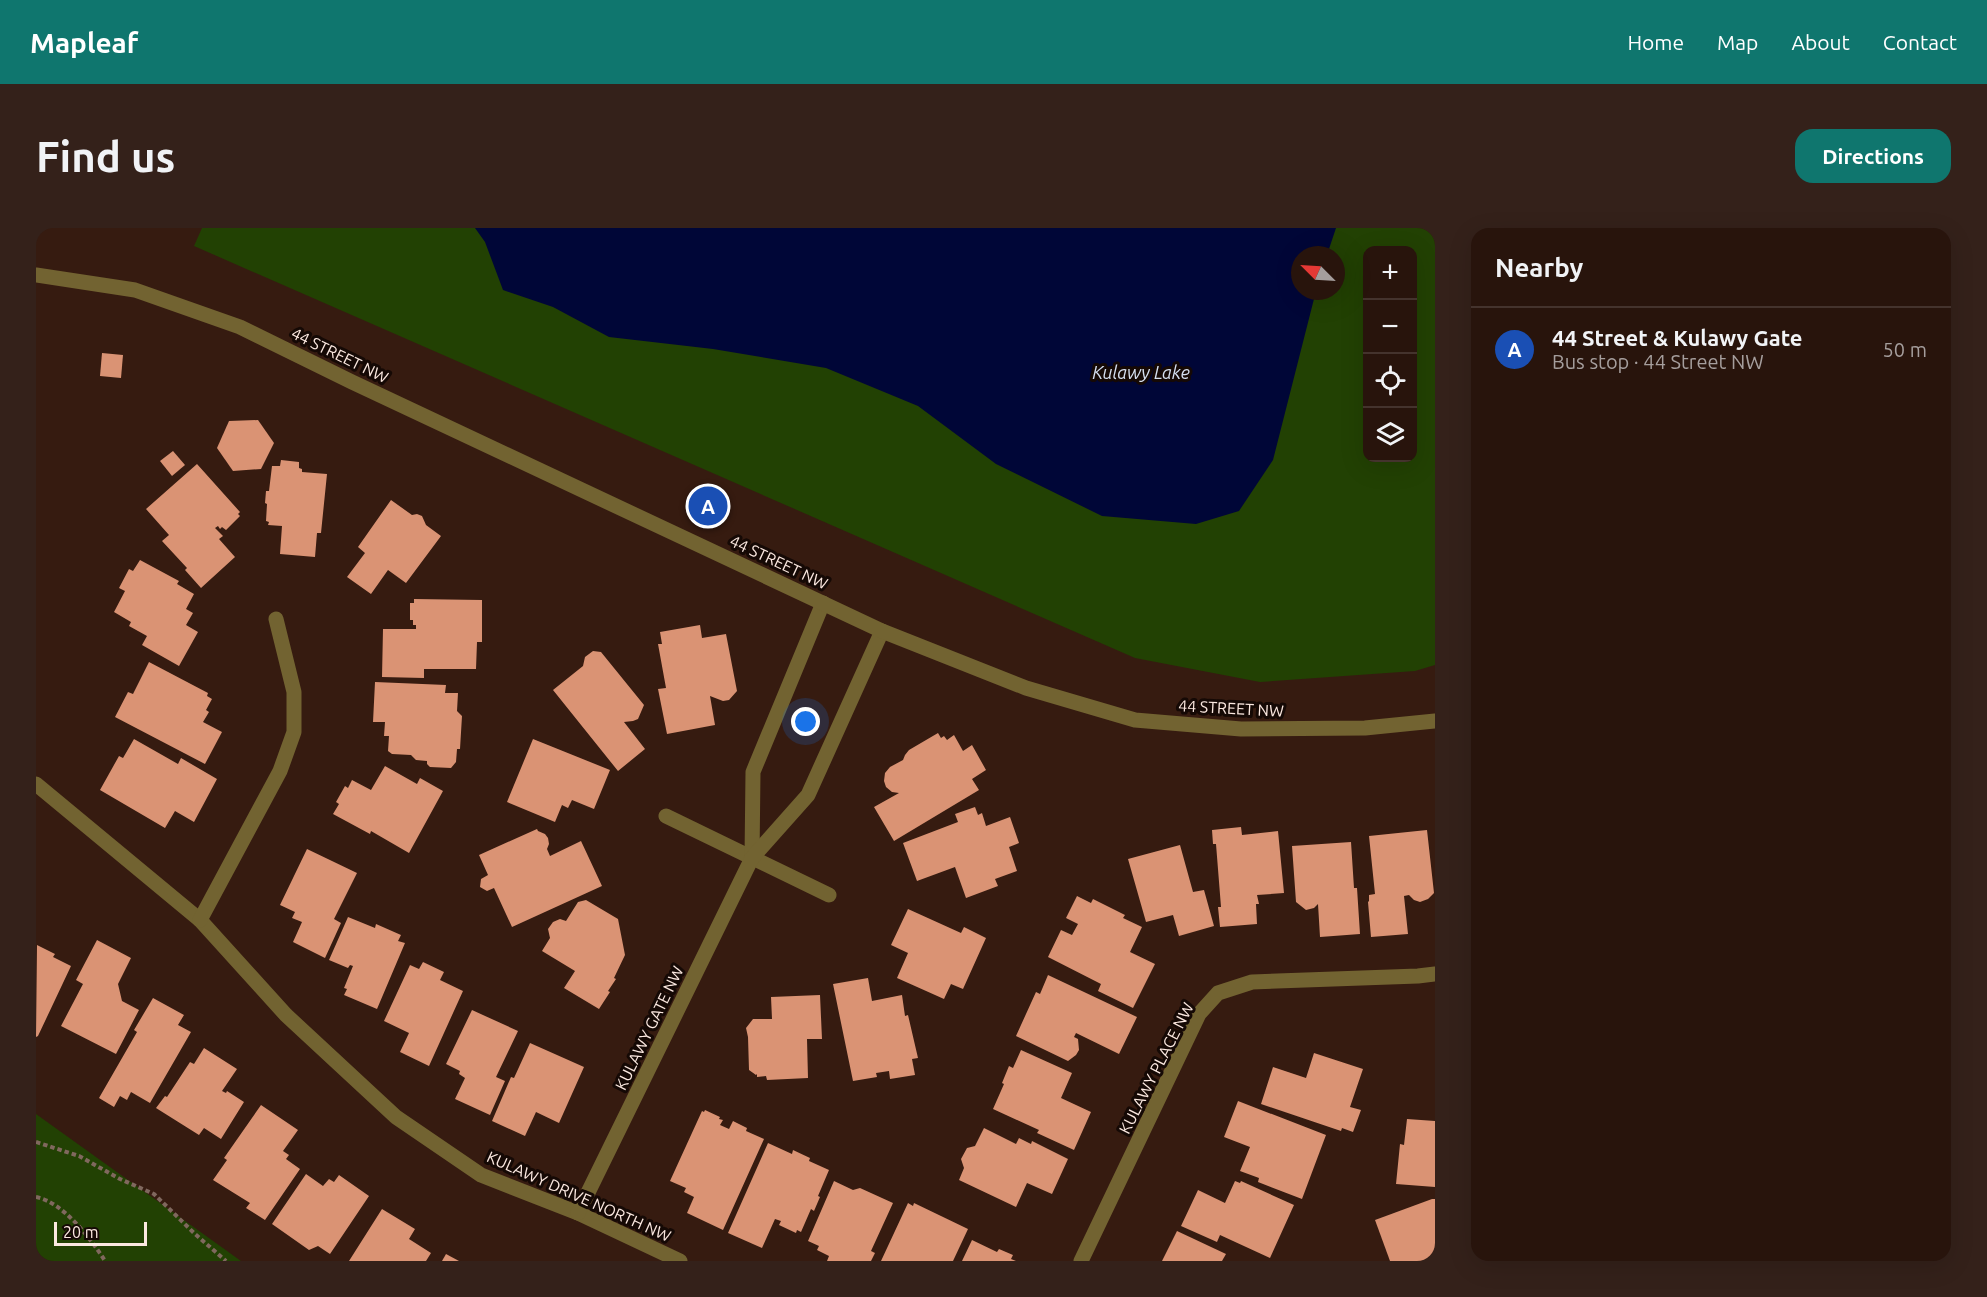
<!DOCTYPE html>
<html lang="en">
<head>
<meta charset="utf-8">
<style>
	:root { --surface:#28140c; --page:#34211a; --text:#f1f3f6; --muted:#a59e9d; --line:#44332d; --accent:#0f766e }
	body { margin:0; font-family:Ubuntu,sans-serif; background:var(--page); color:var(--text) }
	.controls { position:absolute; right:18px; top:18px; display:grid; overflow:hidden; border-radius:12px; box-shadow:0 6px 24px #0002 }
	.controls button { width:54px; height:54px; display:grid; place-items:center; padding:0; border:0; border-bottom:2px solid var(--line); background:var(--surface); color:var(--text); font:30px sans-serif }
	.compass { position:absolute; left:1255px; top:18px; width:54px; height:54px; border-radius:50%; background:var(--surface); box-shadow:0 6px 24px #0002; rotate:294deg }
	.scale { position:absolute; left:18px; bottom:15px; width:93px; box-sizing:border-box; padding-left:6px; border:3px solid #fce9e1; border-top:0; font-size:16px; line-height:21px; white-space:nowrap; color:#fce9e1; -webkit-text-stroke:4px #150905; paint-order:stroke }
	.you { position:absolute; left:770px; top:494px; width:21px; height:21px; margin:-15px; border:4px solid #fff; border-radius:50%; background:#1a73e8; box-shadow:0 0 0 9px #1a73e833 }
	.badge { display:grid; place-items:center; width:39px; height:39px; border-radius:50%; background:var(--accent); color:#fff; font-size:20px; font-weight:700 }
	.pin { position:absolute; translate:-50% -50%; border:3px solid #fff; box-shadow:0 2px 6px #0006 }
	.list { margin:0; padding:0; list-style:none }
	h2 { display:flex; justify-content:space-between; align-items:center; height:78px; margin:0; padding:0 24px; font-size:26px }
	h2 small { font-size:20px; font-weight:400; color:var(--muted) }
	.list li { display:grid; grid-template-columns:39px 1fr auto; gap:18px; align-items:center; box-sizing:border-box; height:84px; padding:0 24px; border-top:2px solid var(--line) }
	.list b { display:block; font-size:22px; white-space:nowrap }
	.list p { margin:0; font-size:20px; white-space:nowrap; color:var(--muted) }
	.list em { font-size:20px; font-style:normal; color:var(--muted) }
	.icon { flex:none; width:33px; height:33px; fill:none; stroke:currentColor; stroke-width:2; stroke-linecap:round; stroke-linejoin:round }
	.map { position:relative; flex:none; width:1399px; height:1033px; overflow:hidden; border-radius:18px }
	header { display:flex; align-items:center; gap:36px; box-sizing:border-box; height:84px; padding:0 30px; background:var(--accent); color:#fff }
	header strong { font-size:28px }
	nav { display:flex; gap:33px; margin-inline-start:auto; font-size:21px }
	.intro { display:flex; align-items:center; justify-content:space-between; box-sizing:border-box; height:144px; padding:0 36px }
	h1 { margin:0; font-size:42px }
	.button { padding:15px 27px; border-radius:18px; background:var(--accent); color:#fff; font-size:21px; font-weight:700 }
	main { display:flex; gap:36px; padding:0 36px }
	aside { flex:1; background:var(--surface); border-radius:18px; box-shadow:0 6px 24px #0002 }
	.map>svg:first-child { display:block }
	.green { fill:#224103; fill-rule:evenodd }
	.water { fill:#000637 }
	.building { fill:#da9374 }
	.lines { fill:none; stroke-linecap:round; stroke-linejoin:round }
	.path { stroke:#80685e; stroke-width:4; stroke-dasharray:4.5 3; stroke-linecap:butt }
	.minor { stroke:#726331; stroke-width:15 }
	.tertiary { stroke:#726331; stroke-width:15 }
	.labels { text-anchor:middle; stroke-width:6; stroke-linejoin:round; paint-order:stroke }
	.street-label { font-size:16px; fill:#fce9e1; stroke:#150905 }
	.water-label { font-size:18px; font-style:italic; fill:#d5dff0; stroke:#150905 }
</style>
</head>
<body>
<header>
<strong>Mapleaf</strong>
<nav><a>Home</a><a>Map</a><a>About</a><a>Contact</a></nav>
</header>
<div class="intro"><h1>Find us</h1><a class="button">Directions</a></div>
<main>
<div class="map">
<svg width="1399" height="1033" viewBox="0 0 1399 1033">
	<rect width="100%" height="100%" fill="#361b10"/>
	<g class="green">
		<path d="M 166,0 L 1399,0 L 1399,437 L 1379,443 L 1224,454 L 1099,430 L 158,18 ZM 1332,22 L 1376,22 L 1376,230 L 1332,230 ZM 1264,27 L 1300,27 L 1300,63 L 1264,63 Z"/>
		<path d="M 0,886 L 205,1033 L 0,1033 Z"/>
	</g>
	<path class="water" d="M 439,0 L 1300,0 L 1291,27 L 1264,27 L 1264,63 L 1280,63 L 1237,232 L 1203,283 L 1160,296 L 1066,288 L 960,236 L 882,178 L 790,140 L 677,121 L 573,109 L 517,79 L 467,62 L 449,14 Z"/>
	<g class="building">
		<path d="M 66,125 L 87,127 L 85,150 L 64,148 Z"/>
		<path d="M 222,192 L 238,215 L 225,241 L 197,243 L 181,220 L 193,193 Z"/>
		<path d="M 137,223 L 149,237 L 136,248 L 124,233 Z"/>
		<path d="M 245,232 L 263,234 L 263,240 L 266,241 L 266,244 L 291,246 L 285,305 L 281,305 L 279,329 L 244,326 L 246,298 L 232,297 L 233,294 L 230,293 L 231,276 L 229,275 L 230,263 L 233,263 L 236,238 L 244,238 Z"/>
		<path d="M 161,236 L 204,284 L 202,286 L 204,288 L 190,302 L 186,299 L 184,301 L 182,298 L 179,300 L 187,308 L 183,311 L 199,329 L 165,360 L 149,342 L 151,340 L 126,313 L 133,307 L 110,281 Z"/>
		<path d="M 355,272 L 376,287 L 381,286 L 386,288 L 390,297 L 405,308 L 370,355 L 352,342 L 335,366 L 311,349 L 329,325 L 322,319 Z"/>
		<path d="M 104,332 L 143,353 L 141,356 L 158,366 L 150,381 L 157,385 L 150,397 L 162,404 L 143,438 L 106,417 L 111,408 L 93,398 L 95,394 L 78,384 L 89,363 L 83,360 L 93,341 L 97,343 Z"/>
		<path d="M 378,371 L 446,372 L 446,414 L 441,414 L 440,441 L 388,441 L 388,450 L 346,449 L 347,401 L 380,401 L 380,397 L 377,397 L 377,392 L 374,392 L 374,375 L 378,375 Z"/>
		<path d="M 664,397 L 666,410 L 690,406 L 701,463 L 693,472 L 687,473 L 674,468 L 679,497 L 631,506 L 622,461 L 630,460 L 622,416 L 626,416 L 624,404 Z"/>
		<path d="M 557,423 L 565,424 L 608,477 L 602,491 L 597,493 L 588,494 L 609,521 L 582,543 L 517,462 L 547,438 L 549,429 Z"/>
		<path d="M 113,434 L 172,465 L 171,468 L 176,471 L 170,482 L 173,484 L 167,494 L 186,504 L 169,536 L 79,489 L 92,464 L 97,466 Z"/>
		<path d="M 339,454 L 410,457 L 409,465 L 422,465 L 421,483 L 426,488 L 424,521 L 421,521 L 420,534 L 415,540 L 394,539 L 391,536 L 391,533 L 380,532 L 375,527 L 356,526 L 352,523 L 353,508 L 348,508 L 349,494 L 337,494 Z"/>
		<path d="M 902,505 L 905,510 L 908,508 L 911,512 L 918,507 L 927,523 L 936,517 L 950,542 L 936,551 L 943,562 L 858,613 L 838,579 L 863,565 L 856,564 L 850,559 L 848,553 L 849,545 L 854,539 L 867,532 L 869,527 L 873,522 Z"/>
		<path d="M 98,511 L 142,536 L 145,530 L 181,551 L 158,594 L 139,583 L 129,600 L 64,562 L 83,528 L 87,530 Z"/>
		<path d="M 497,511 L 574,542 L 558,581 L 536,572 L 532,580 L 526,577 L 519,594 L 471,574 Z"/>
		<path d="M 349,538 L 381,556 L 384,550 L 407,563 L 373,625 L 335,603 L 334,606 L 297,586 L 303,576 L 300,574 L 309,558 L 312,560 L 316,552 L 335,562 Z"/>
		<path d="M 939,579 L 942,587 L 946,585 L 950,598 L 974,589 L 983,615 L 973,619 L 981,643 L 959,651 L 962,658 L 930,670 L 919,639 L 881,653 L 867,615 L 922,594 L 919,586 Z"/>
		<path d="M 1205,599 L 1206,607 L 1242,603 L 1248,665 L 1221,667 L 1223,676 L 1220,676 L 1221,696 L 1184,699 L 1182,679 L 1185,679 L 1180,616 L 1177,616 L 1176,602 Z"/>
		<path d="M 501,601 L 502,603 L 509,606 L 512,610 L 513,616 L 511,621 L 514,628 L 545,613 L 566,658 L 476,699 L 458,660 L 451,663 L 444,659 L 445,651 L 452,647 L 443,627 Z"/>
		<path d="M 1391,602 L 1398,665 L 1392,671 L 1384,674 L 1378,672 L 1373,667 L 1368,668 L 1372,706 L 1335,709 L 1332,674 L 1333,673 L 1333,667 L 1339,666 L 1333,608 Z"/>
		<path d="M 1315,614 L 1318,660 L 1321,660 L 1324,706 L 1284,709 L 1282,676 L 1278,680 L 1270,682 L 1260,674 L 1256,618 Z"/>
		<path d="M 1144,617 L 1157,664 L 1168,662 L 1178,698 L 1143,708 L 1137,687 L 1110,694 L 1092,631 Z"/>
		<path d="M 271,621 L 321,645 L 298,691 L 305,695 L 289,730 L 257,714 L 266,694 L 256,690 L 259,684 L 244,677 Z"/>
		<path d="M 1041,668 L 1055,675 L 1057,671 L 1089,687 L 1087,690 L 1106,699 L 1094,724 L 1119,736 L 1097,780 L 1062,763 L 1065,756 L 1012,729 L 1025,702 L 1036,707 L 1042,696 L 1030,690 Z"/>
		<path d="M 550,672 L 582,691 L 589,727 L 578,750 L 580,751 L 572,763 L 574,764 L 563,781 L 528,760 L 539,743 L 506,723 L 514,710 L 512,701 L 517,694 L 524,691 L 530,693 L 542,674 Z"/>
		<path d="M 872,681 L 925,705 L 928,699 L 950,710 L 927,761 L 915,756 L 908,771 L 861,750 L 872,725 L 855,717 Z"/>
		<path d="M 312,689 L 339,700 L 340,696 L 365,707 L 362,713 L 369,715 L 341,781 L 308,767 L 311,761 L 308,760 L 317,738 L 314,737 L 312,740 L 293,732 Z"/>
		<path d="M 61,712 L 95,730 L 82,756 L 86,773 L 103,782 L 80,826 L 25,798 L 47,756 L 40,752 Z"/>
		<path d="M 1,717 L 19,726 L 17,729 L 35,738 L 2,808 L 0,809 Z"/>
		<path d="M 387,734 L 408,744 L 404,752 L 427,763 L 393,838 L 364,824 L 373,805 L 348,793 L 374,737 L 383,741 Z"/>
		<path d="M 1012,747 L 1101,789 L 1083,826 L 1040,805 L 1038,809 L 1042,811 L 1043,822 L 1040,827 L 1032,833 L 980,808 L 1000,764 L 1004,766 Z"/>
		<path d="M 832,750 L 836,773 L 866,767 L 869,788 L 872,787 L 882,830 L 876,831 L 879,847 L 854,851 L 853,843 L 840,845 L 841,849 L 817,853 L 797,756 Z"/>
		<path d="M 784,767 L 786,811 L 771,811 L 772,850 L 731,852 L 730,848 L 721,849 L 721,846 L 720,847 L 713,842 L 712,809 L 710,800 L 717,791 L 736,791 L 735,769 Z"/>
		<path d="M 117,770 L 148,787 L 142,797 L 155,804 L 114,875 L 95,864 L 91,872 L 84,868 L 78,879 L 63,870 L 101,804 L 98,802 Z"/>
		<path d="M 436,782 L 482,803 L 460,849 L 469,853 L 454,887 L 419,871 L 429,850 L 423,846 L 424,843 L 410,836 Z"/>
		<path d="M 494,815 L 548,839 L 523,895 L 500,884 L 489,908 L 456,893 L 475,849 L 478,850 Z"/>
		<path d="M 168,820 L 201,841 L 186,863 L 190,865 L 191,863 L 208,874 L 185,911 L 168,900 L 163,907 L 120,880 L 129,868 L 131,869 L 154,834 L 158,836 Z"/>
		<path d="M 985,822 L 1036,845 L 1025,870 L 1055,884 L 1038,922 L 1001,905 L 1003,902 L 957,881 L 968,856 L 966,855 L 973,838 L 977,840 Z"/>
		<path d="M 1278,825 L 1327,841 L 1314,879 L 1325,882 L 1317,904 L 1306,900 L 1305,903 L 1225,876 L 1237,839 L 1270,850 Z"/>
		<path d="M 1202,873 L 1290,907 L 1266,971 L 1222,954 L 1223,950 L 1204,943 L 1214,919 L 1188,909 Z"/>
		<path d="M 225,877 L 262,902 L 247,923 L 253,927 L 250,931 L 264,941 L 229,992 L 210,980 L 214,975 L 177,952 L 191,932 L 188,930 Z"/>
		<path d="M 669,882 L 684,889 L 683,891 L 687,892 L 684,897 L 693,901 L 697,893 L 711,900 L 710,903 L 728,911 L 687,1002 L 651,985 L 658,969 L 648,964 L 650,960 L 634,953 L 666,883 L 668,884 Z"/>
		<path d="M 1371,891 L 1399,893 L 1399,959 L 1360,956 L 1364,916 L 1368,917 Z"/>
		<path d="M 948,900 L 980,916 L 983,910 L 995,916 L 996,913 L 1032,931 L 1016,966 L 991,955 L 980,979 L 923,952 L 928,940 L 925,931 L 931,920 L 939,918 Z"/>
		<path d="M 732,915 L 756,926 L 757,922 L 774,930 L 773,933 L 793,942 L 782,968 L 784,969 L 778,983 L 775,981 L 765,1004 L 761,1002 L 760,1005 L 743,997 L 745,993 L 739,991 L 726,1020 L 692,1005 Z"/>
		<path d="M 270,946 L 287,958 L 293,951 L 298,954 L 303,947 L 333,968 L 294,1026 L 282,1018 L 273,1022 L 236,996 Z"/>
		<path d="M 798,953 L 817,962 L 824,960 L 857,975 L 835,1023 L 839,1025 L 835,1033 L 791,1033 L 793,1028 L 781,1022 L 783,1018 L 772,1013 Z"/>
		<path d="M 1199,953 L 1204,955 L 1205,953 L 1258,977 L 1234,1030 L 1184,1007 L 1181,1014 L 1145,998 L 1162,962 L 1189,975 Z"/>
		<path d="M 1396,971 L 1399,971 L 1399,1030 L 1389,1033 L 1354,1033 L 1339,992 Z"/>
		<path d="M 872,975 L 877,978 L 878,975 L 932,1001 L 917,1033 L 845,1033 Z"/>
		<path d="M 346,981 L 379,1001 L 373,1011 L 395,1025 L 390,1033 L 313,1033 Z"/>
		<path d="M 1141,1003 L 1190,1026 L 1186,1033 L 1126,1033 Z"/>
		<path d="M 936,1012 L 961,1024 L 963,1021 L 977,1027 L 975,1031 L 980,1033 L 926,1033 Z"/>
		<path d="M 410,1026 L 423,1033 L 406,1033 Z"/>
	</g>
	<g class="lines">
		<g class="path">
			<path d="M 0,914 L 43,928 L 84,951 L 118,966 L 159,1006 L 190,1033"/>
			<path d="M 0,969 C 27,974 55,1011 69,1033"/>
		</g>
		<g class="minor">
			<path d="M 0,556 L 164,692 L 250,787 L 360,889 L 445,947 L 542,985 L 644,1033"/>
			<path d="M 630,588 L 793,667"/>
			<path d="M 716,630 L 717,544 L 787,375"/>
			<path d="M 164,692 L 244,543 L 258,504 L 258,464 L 240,391"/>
			<path d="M 542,985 L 716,630 L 772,567 L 846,403"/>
			<path d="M 1045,1033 L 1163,786 L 1182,765 L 1216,754 L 1382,748 L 1399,746"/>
		</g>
		<path class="tertiary" d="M 0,47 L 99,62 L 204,99 L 316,154 L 846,403 L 990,460 L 1099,492 L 1205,501 L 1329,500 L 1399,493"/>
	</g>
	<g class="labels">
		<g class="street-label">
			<text transform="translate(304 127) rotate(26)" y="6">44 STREET NW</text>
			<text transform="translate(743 334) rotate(25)" y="6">44 STREET NW</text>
			<text transform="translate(1195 480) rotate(3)" y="6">44 STREET NW</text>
			<text transform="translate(613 800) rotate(-64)" y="6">KULAWY GATE NW</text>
			<text transform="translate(1120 840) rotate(-63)" y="6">KULAWY PLACE NW</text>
			<text transform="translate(543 968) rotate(24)" y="6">KULAWY DRIVE NORTH NW</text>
		</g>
		<g class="water-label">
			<text x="1105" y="151">Kulawy Lake</text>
		</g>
	</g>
</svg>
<div class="controls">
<button>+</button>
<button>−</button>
<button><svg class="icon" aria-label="locate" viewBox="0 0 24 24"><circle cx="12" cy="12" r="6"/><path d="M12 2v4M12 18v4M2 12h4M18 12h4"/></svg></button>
<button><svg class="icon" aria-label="layers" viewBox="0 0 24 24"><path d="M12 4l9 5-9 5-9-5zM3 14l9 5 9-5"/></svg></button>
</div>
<svg class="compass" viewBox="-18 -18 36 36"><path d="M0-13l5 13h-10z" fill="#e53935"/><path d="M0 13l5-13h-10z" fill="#a59e9d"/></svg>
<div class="scale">20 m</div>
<div class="you"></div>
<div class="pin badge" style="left:672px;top:278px;background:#1a4fb4">A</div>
</div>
<aside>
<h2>Nearby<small></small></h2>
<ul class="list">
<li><span class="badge" style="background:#1a4fb4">A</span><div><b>44 Street &amp; Kulawy Gate</b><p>Bus stop · 44 Street NW</p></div><em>50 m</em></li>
</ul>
</aside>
</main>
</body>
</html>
